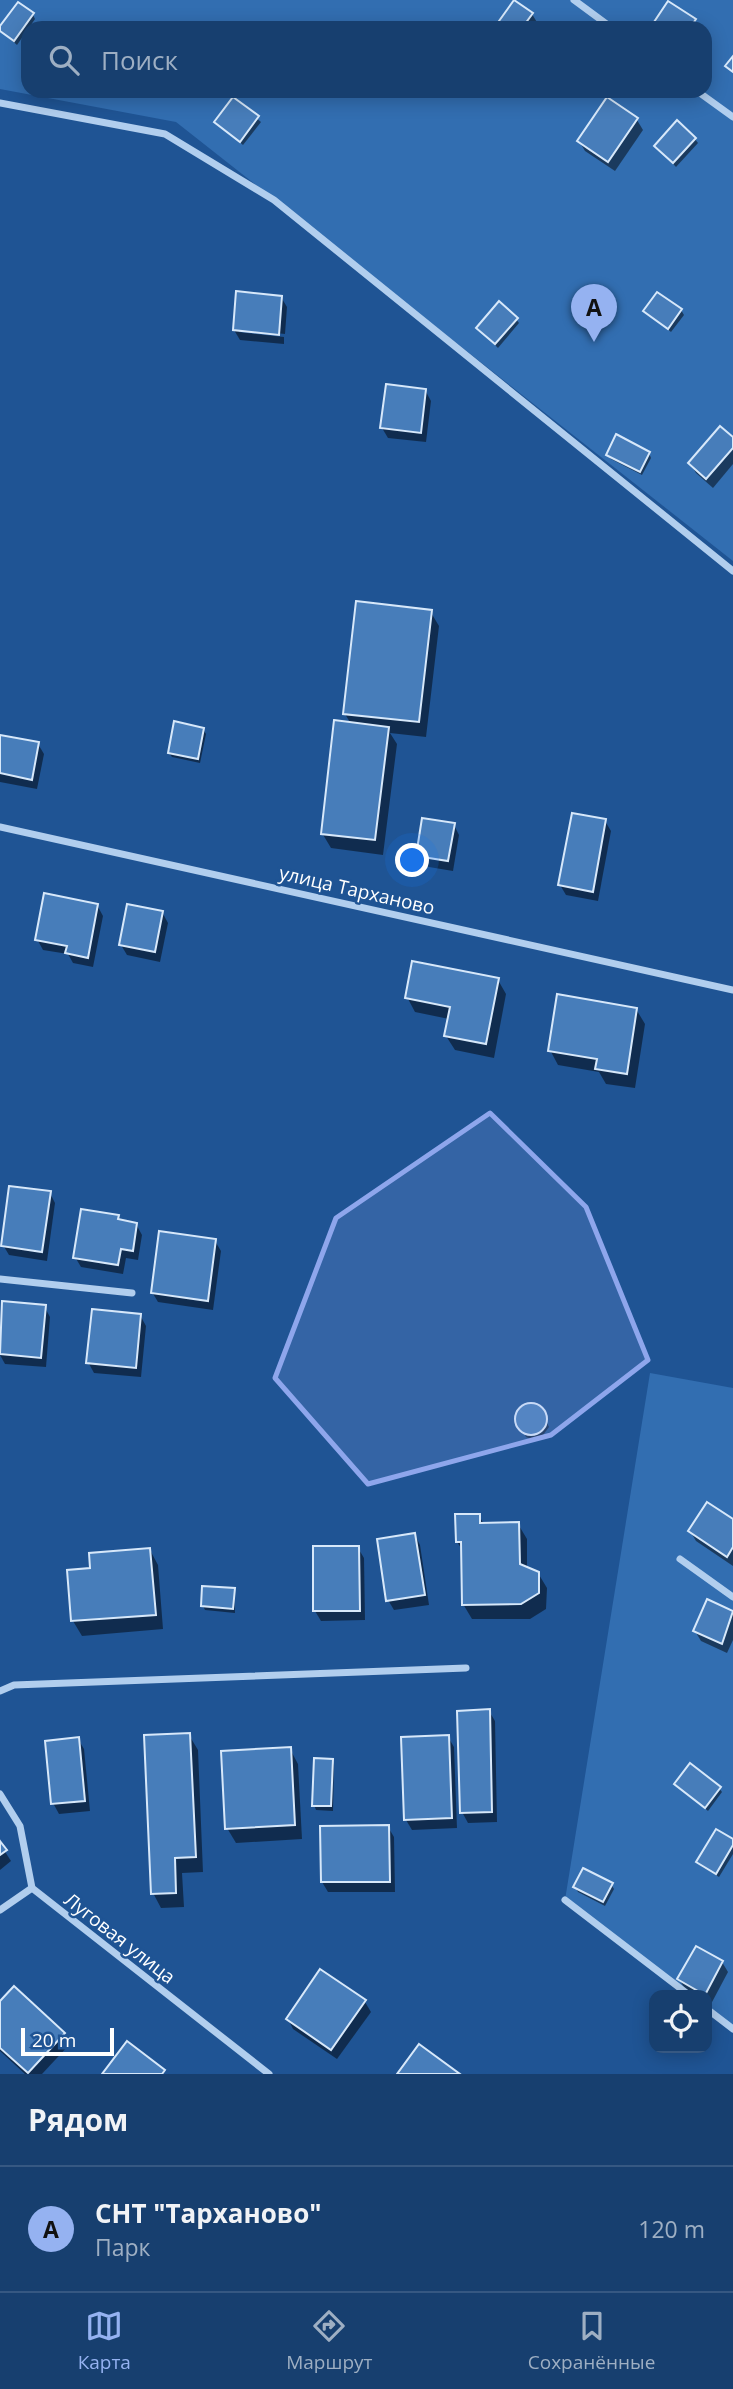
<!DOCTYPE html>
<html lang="ru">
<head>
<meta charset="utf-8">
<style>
	:root { --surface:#173f6f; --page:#244a77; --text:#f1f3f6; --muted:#9eafc3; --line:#365882; --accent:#95b2f1 }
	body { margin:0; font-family:"Open Sans",sans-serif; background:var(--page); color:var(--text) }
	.controls { position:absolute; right:21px; bottom:21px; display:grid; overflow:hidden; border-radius:14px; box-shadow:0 4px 18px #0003 }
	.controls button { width:63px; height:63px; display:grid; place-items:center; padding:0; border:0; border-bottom:2px solid var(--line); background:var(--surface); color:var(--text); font:35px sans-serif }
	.scale { position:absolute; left:21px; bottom:18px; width:93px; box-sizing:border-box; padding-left:7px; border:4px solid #fff; border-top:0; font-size:19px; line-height:24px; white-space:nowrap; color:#fff; -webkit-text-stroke:5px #1f5494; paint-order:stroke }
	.you { position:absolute; left:413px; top:861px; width:24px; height:24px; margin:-18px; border:5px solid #fff; border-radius:50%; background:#1a73e8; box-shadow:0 0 0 10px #1a73e833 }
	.badge { display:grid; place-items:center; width:46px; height:46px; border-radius:50%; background:var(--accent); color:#111; font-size:23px; font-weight:700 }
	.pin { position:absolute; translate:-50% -58px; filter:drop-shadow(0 2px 4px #0008) }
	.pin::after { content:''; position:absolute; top:37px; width:24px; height:21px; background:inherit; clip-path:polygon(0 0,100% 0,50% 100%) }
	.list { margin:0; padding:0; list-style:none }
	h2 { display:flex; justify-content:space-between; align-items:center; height:91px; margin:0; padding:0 28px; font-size:30px }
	h2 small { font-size:23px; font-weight:400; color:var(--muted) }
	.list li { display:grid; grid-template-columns:46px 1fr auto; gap:21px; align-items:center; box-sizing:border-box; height:126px; padding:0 28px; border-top:2px solid var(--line) }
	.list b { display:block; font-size:26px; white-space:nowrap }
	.list p { margin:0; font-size:23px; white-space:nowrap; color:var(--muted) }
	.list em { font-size:23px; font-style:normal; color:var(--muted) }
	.icon { flex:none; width:38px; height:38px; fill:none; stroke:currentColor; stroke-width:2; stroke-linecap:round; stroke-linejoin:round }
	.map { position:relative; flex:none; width:733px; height:2074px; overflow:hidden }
	.search { position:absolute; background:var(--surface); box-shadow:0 4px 18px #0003; left:21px; right:21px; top:21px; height:77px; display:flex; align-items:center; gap:18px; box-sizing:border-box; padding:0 24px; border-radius:21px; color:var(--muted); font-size:26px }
	.sheet { height:217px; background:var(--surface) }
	nav { display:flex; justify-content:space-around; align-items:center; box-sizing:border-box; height:98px; border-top:2px solid var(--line); background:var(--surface); font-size:19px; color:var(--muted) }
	nav a { display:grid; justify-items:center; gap:4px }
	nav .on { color:var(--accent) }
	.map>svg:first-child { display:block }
	.green { fill:#326eb1; fill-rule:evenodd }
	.shadow { fill:#0007 }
	.building { fill:#477dba; stroke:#d7e8fa; stroke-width:2 }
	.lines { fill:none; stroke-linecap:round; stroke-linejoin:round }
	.street { stroke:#b1ceee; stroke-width:7 }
	.marked { fill:#8ea6ec; fill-opacity:0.2; stroke:#8ea6ec; stroke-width:5; stroke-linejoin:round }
	.labels { text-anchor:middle; stroke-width:5; stroke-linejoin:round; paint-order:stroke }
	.street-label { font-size:19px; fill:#fff; stroke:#1f5494 }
</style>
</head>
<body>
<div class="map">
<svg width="733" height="2074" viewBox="0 0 733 2074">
	<rect width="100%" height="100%" fill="#1f5494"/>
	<g class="green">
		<path d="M 0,0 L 733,0 L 733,561 L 176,122 L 0,89 ZM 28,28 L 705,28 L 705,91 L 28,91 Z"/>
		<path d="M 650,1373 L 733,1388 L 733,2029 L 707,2009 L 707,1995 L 689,1995 L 565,1900 Z"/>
	</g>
	<g class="shadow">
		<path d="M 532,14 L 538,24 L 535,28 L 496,28 Z"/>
		<path d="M 33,15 L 35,19 L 17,45 L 0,30 Z"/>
		<path d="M 695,20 L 695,28 L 660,28 L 656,22 Z"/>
		<path d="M 234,99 L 261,122 L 243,145 L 216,122 Z"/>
		<path d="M 637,120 L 643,130 L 615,171 L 585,151 L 579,141 Z"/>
		<path d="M 695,139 L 698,143 L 676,167 L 656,146 Z"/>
		<path d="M 281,297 L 287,307 L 285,334 L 239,329 L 239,332 L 284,337 L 284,344 L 240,340 L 234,330 Z"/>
		<path d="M 681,310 L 684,315 L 671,332 L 646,311 Z"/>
		<path d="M 516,319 L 519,323 L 498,348 L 478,328 Z"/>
		<path d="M 425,390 L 431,401 L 426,442 L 388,438 L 382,428 Z"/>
		<path d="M 733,439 L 733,464 L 713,488 L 696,473 L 690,463 Z"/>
		<path d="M 649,453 L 651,458 L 642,475 L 611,459 L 608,455 Z"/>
		<path d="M 430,611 L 439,626 L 426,737 L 390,733 L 397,744 L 383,855 L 331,848 L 322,833 L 351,724 L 345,714 Z"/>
		<path d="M 203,729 L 206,734 L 200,763 L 172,757 L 169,753 Z"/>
		<path d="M 0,736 L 38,744 L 44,754 L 37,789 L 0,782 Z"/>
		<path d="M 605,821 L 611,831 L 598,901 L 566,895 L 560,885 Z"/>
		<path d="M 454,825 L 459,835 L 453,871 L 423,866 L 417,855 Z"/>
		<path d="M 97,905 L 103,916 L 93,967 L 73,963 L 68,954 L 43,950 L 37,939 Z"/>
		<path d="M 162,912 L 168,923 L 160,962 L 127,955 L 121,945 Z"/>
		<path d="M 498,980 L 506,994 L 494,1058 L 455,1050 L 446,1036 L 449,1019 L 415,1012 L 407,997 Z"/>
		<path d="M 636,1009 L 645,1024 L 635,1088 L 606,1084 L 599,1072 L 558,1065 L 550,1050 Z"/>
		<path d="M 50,1193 L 55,1203 L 47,1261 L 9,1255 L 3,1245 Z"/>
		<path d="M 118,1216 L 121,1222 L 136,1224 L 142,1235 L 138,1260 L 126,1258 L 123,1274 L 81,1267 L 75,1257 Z"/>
		<path d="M 215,1241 L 221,1251 L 213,1310 L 158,1302 L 152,1292 Z"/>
		<path d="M 4,1303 L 44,1306 L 50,1317 L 46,1367 L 5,1364 L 0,1355 Z"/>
		<path d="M 140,1315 L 146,1326 L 141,1377 L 94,1373 L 88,1362 Z"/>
		<path d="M 533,1405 L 540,1408 L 549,1427 L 540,1439 L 533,1440 L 526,1437 L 517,1418 L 526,1406 Z"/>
		<path d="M 479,1516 L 484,1524 L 518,1524 L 527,1539 L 527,1569 L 538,1573 L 547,1588 L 546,1609 L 530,1619 L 472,1619 L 463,1604 L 463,1551 L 457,1542 Z"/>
		<path d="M 733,1521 L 733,1566 L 696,1541 L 690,1531 Z"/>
		<path d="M 415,1535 L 420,1545 L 429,1605 L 394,1610 L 388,1600 Z"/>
		<path d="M 358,1548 L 364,1558 L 365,1620 L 321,1621 L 315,1611 Z"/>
		<path d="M 150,1550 L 158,1565 L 163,1629 L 82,1636 L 73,1621 L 69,1572 L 92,1570 Z"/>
		<path d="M 234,1590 L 235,1613 L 205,1610 L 203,1606 Z"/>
		<path d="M 708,1602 L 733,1613 L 733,1640 L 727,1653 L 701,1641 L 695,1631 Z"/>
		<path d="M 489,1711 L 495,1721 L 497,1822 L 468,1823 L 462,1812 Z"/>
		<path d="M 189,1735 L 198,1750 L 203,1872 L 182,1873 L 184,1907 L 161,1908 L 153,1893 Z"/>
		<path d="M 448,1737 L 454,1747 L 457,1828 L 412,1830 L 406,1820 Z"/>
		<path d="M 78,1739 L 84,1749 L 90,1811 L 59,1814 L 53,1803 Z"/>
		<path d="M 290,1749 L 298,1764 L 302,1839 L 236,1843 L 227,1828 Z"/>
		<path d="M 332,1760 L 334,1765 L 333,1811 L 316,1810 L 314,1805 Z"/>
		<path d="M 676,1784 L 719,1788 L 722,1792 L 708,1811 Z"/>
		<path d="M 388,1827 L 394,1837 L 395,1892 L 328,1892 L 322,1882 Z"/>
		<path d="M 733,1842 L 733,1854 L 719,1877 L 701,1866 L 698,1862 Z"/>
		<path d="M 0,1844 L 11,1861 L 0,1870 Z"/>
		<path d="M 611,1884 L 614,1889 L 605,1906 L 578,1892 L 575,1887 Z"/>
		<path d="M 722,1962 L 728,1972 L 711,2004 L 707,2001 L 707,1995 L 696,1995 L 685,1989 L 679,1979 Z"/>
		<path d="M 365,2002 L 371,2012 L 337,2059 L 293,2029 L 288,2019 Z"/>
		<path d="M 0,2003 L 64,2034 L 70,2044 L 42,2074 L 25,2074 L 0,2051 Z"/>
	</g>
	<g class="building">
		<path d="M 514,0 L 533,13 L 522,28 L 494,28 Z"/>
		<path d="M 668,1 L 696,19 L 690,28 L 662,28 L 654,22 Z"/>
		<path d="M 18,2 L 34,13 L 14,41 L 0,31 L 0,26 Z"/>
		<path d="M 733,56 L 733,72 L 725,66 Z"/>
		<path d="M 233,97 L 259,116 L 240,142 L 214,122 Z"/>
		<path d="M 607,97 L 638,118 L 608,162 L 577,141 Z"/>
		<path d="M 677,120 L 696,138 L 673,163 L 654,146 Z"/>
		<path d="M 236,291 L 282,296 L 279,335 L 233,330 Z"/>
		<path d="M 657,292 L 682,309 L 668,329 L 643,311 Z"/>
		<path d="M 499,301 L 518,318 L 495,344 L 476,328 Z"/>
		<path d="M 386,384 L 426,389 L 421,433 L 380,428 Z"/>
		<path d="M 720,426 L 733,437 L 733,448 L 706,479 L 688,463 Z"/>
		<path d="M 616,434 L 650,452 L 640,472 L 606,455 Z"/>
		<path d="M 356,601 L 432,610 L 419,722 L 343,714 Z"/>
		<path d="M 334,720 L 389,727 L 375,840 L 321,834 Z"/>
		<path d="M 174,721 L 204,728 L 198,759 L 168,753 Z"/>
		<path d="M 0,735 L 39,742 L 32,780 L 0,773 Z"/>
		<path d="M 572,813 L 606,819 L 593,892 L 558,885 Z"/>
		<path d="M 422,818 L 455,823 L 448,861 L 416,856 Z"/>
		<path d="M 44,893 L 98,904 L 88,958 L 65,953 L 67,946 L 35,940 Z"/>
		<path d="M 127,904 L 163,911 L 155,952 L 119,945 Z"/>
		<path d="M 412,961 L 499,978 L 486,1044 L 444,1036 L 450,1007 L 405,998 Z"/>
		<path d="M 557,994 L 637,1008 L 627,1074 L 595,1069 L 597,1059 L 548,1051 Z"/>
		<path d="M 9,1186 L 51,1191 L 42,1252 L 1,1246 Z"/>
		<path d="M 81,1209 L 119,1215 L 118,1219 L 137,1223 L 133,1251 L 121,1249 L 118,1265 L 73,1258 Z"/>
		<path d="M 159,1231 L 216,1239 L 208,1301 L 151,1293 Z"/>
		<path d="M 2,1301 L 46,1305 L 41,1358 L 0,1354 Z"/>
		<path d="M 92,1309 L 141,1314 L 136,1368 L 86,1363 Z"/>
		<circle cx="531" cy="1419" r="16"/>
		<path d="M 707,1502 L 733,1519 L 733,1547 L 727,1557 L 688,1531 Z"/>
		<path d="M 455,1514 L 480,1514 L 480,1523 L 519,1522 L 520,1564 L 539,1572 L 539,1593 L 521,1604 L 462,1605 L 461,1542 L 456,1542 Z"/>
		<path d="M 415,1533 L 425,1595 L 386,1601 L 377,1539 Z"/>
		<path d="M 313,1546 L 359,1546 L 360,1611 L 313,1611 Z"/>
		<path d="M 150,1548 L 156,1615 L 71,1621 L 67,1570 L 90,1568 L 89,1553 Z"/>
		<path d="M 202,1586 L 235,1588 L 233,1609 L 201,1606 Z"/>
		<path d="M 707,1599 L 733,1611 L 722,1644 L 693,1631 Z"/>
		<path d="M 490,1709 L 492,1812 L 460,1813 L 457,1711 Z"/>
		<path d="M 190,1733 L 196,1857 L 175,1858 L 176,1893 L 151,1894 L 144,1735 Z"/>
		<path d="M 449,1735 L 452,1818 L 404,1820 L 401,1737 Z"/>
		<path d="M 79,1737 L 85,1801 L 51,1804 L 45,1741 Z"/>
		<path d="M 291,1747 L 295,1825 L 225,1829 L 221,1751 Z"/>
		<path d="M 314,1758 L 333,1759 L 331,1806 L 312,1806 Z"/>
		<path d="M 690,1763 L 721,1787 L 705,1808 L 674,1784 Z"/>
		<path d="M 389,1825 L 390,1882 L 321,1882 L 320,1826 Z"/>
		<path d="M 716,1829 L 733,1839 L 733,1845 L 716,1874 L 696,1862 Z"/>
		<path d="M 0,1841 L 7,1850 L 0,1855 Z"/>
		<path d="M 583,1868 L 613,1883 L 603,1902 L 573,1887 Z"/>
		<path d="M 696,1946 L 723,1961 L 705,1995 L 677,1979 Z"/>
		<path d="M 320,1969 L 366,2000 L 331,2050 L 286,2019 Z"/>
		<path d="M 14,1986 L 65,2033 L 28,2073 L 0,2048 L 0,2001 Z"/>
		<path d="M 127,2041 L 165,2070 L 162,2074 L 102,2074 Z"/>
		<path d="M 419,2044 L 460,2074 L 397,2074 Z"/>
	</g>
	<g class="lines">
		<g class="street">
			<path d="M 574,0 L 612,28"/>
			<path d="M 697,91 L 733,117"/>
			<path d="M 0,103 L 165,134 L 274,200 L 733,571"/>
			<path d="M 0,827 L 733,990"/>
			<path d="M 0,1279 L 132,1293"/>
			<path d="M 680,1559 L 733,1597"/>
			<path d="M 0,1691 L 14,1685 L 466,1668"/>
			<path d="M 0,1794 L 20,1826 L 32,1888 L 269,2074"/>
			<path d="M 565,1900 L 689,1995"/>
			<path d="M 0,1910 L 32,1888"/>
			<path d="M 707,2009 L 733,2029"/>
		</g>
	</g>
	<path class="marked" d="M 490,1113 L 586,1207 L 648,1360 L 551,1435 L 368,1484 L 275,1378 L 336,1218 Z"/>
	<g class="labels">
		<g class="street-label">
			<text transform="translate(357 890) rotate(13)" y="7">улица Тарханово</text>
			<text transform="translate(120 1938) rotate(38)" y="7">Луговая улица</text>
		</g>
	</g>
</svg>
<div class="controls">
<button><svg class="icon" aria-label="locate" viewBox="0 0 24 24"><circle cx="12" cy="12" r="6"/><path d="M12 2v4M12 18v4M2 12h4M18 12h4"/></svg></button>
</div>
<div class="scale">20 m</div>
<div class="you"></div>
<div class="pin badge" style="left:594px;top:342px">A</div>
<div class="search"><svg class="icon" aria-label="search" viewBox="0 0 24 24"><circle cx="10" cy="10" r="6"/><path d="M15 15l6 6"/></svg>Поиск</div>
</div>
<section class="sheet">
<h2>Рядом<small></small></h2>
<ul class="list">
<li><span class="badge">A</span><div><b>СНТ &quot;Тарханово&quot;</b><p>Парк</p></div><em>120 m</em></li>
</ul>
</section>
<nav>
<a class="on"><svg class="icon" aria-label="map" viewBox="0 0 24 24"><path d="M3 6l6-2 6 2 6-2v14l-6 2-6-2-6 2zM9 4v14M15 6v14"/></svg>Карта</a>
<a><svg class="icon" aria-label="directions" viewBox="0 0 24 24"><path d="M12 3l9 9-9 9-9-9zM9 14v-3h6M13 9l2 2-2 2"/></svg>Маршрут</a>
<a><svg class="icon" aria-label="saved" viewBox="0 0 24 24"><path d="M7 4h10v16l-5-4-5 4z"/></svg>Сохранённые</a>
</nav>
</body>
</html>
